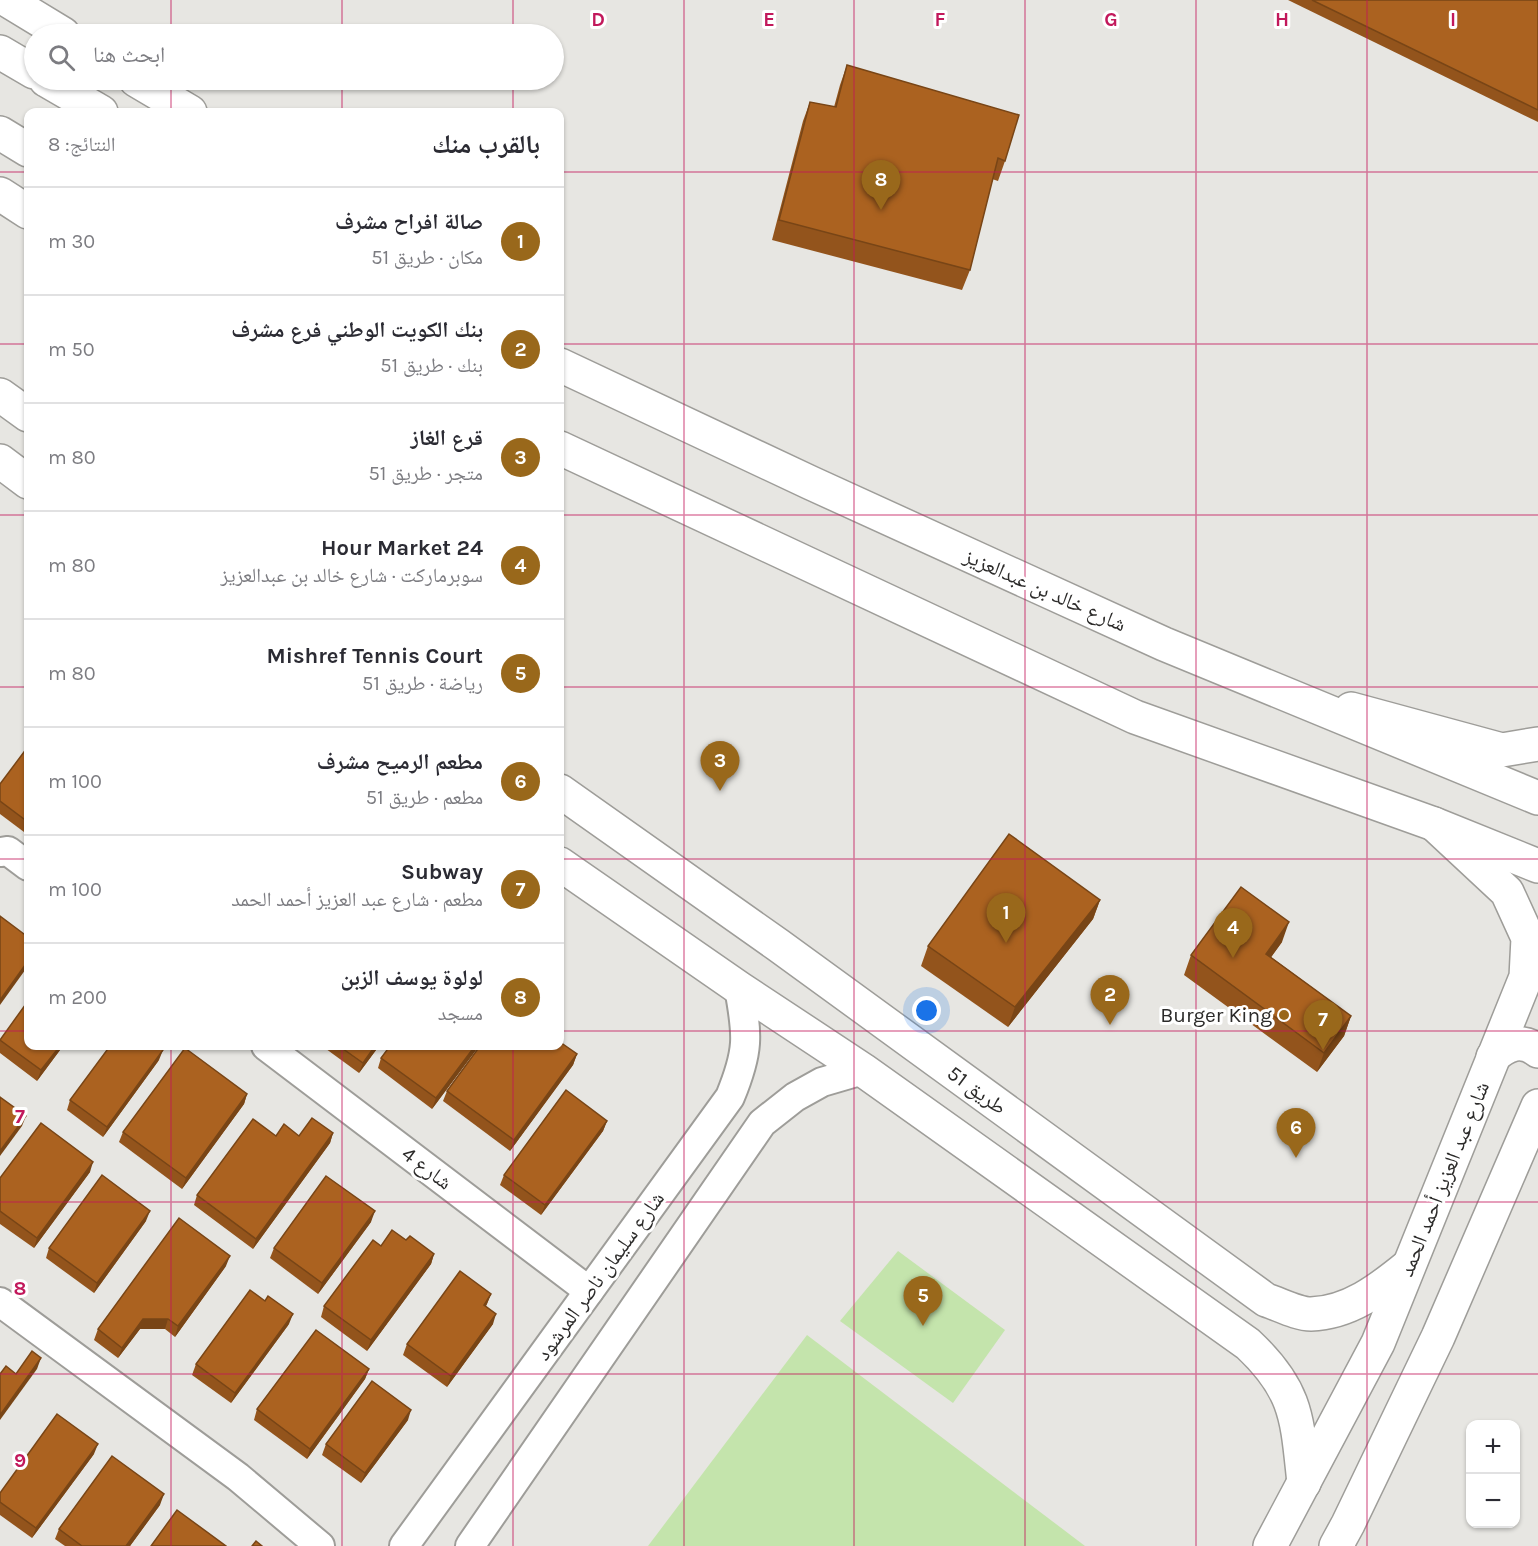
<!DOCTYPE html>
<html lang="ar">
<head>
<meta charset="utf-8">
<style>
	:root { --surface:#fff; --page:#f7f7f7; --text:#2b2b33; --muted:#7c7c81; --line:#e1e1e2; --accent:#99681b }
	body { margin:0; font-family:Karla,"Noto Naskh Arabic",sans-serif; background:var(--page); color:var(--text); direction:rtl }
	.controls { position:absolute; right:18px; bottom:18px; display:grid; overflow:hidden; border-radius:12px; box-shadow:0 2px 4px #0004 }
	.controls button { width:54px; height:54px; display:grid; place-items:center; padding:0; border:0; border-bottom:2px solid var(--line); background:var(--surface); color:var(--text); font:30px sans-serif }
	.you { position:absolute; left:927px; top:1011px; width:21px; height:21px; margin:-15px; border:4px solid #fff; border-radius:50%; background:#1a73e8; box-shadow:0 0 0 9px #1a73e833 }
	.badge { display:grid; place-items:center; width:39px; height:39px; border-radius:50%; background:var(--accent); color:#fff; font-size:20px; font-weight:700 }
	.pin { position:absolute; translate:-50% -50px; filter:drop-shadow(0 2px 3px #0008) }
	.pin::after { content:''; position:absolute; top:32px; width:21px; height:18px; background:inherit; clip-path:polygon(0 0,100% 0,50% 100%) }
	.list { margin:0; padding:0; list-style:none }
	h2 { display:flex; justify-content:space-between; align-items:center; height:78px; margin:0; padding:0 24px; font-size:26px }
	h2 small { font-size:20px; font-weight:400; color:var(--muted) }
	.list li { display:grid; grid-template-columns:39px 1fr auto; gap:18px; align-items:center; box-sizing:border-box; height:108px; padding:0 24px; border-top:2px solid var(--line) }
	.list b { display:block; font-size:22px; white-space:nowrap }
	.list p { margin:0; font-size:20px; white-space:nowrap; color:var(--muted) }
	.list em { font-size:20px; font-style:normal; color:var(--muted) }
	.icon { flex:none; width:33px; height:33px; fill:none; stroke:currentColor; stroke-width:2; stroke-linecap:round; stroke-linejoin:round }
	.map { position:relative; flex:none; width:1538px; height:1546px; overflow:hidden; direction:ltr }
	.search { position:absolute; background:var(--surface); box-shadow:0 2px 4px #0004; left:24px; top:24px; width:540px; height:66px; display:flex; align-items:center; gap:15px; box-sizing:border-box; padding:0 21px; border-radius:33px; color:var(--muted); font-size:22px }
	.panel { position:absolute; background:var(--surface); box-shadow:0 2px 4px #0004; left:24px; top:108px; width:540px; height:942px; border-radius:12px; direction:rtl }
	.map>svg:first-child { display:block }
	.green { fill:#c4e4ac }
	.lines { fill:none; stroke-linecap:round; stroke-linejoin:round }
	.street-casing { stroke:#9e9d99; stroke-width:32 }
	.secondary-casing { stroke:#9e9d99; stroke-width:36 }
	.primary-casing { stroke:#9e9d99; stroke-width:36 }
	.street { stroke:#fff; stroke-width:28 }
	.secondary { stroke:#fff; stroke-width:33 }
	.primary { stroke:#fff; stroke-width:33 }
	.wall { fill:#93541c }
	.shaded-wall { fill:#784516 }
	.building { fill:#ab6220; stroke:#784516; stroke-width:1.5 }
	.grid { fill:none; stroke:#c2185b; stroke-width:1.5; stroke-opacity:0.55 }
	.poi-dot { fill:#99681b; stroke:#fff; stroke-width:2 }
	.labels { text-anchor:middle; stroke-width:6; stroke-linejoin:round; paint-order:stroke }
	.street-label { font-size:21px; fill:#2c2b2a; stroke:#fff }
	.poi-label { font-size:21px; fill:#2c2b2a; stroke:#fff; text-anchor:end }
	.grid-label { font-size:20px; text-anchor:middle; font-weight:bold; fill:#c2185b; stroke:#fff; stroke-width:6; stroke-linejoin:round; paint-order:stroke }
</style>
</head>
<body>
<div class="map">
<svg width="1538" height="1546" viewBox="0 0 1538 1546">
	<rect width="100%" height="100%" fill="#e7e6e2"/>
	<g class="green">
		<path d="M 898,1251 L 1005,1330 L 953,1403 L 840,1321 Z"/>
		<path d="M 807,1335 L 1085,1546 L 648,1546 Z"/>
	</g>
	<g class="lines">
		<defs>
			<g id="street">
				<path d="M 0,852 L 8,851 L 28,866"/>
				<path d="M 266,1046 L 589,1291"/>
				<path d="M 0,1302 L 238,1477 L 320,1546"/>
				<path d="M 404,1546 L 730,1097 C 749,1051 748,1036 739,988"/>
				<path d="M 470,1546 L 762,1123 L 795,1097 L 822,1082 L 863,1070"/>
			</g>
			<g id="secondary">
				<path d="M 0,395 L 28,415"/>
				<path d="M 0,461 L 28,482"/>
				<path d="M 1351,709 L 1502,750 L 1538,744"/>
				<path d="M 560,791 L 778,945 L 1266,1300 C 1279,1304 1297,1314 1311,1314 C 1349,1313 1380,1289 1407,1267"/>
				<path d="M 560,864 L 739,988 L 863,1070 L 1248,1344 C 1298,1391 1297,1419 1304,1483"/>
				<path d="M 1493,1057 C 1506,1044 1522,1038 1538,1051"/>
				<path d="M 1270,1546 L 1378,1343 L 1526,977 L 1528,938 L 1507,892 L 1434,824"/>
				<path d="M 1336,1546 L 1348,1524 L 1438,1337 L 1538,1106"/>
			</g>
			<g id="primary">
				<path d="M 7,0 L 63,34"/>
				<path d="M 0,52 L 34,72"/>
				<path d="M 46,80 L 101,112"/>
				<path d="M 136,80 L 190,112"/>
				<path d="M 0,133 L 28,150"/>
				<path d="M 0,194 L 28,212"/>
				<path d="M 560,365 L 811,483 L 1164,644 L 1538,798"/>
				<path d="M 560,448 L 1135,717 L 1434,824 L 1538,866"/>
			</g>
		</defs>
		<use href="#street" class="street-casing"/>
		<use href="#secondary" class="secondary-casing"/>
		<use href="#primary" class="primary-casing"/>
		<use href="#street" class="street"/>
		<use href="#secondary" class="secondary"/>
		<use href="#primary" class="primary"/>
	</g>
	<g class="wall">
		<path d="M 1288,0 L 1538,0 L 1538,122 Z"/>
		<path d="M 847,65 L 1005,161 L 998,181 L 992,179 L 970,270 L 962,290 L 772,240 L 803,121 L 810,102 L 834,107 L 840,85 Z"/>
		<path d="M 28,749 L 28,835 L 0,814 L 0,784 Z"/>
		<path d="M 1100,900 L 1093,919 L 1008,1027 L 921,966 L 928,946 Z"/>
		<path d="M 1282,942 L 1271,957 L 1351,1016 L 1344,1036 L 1317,1072 L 1184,975 L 1191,955 Z"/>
		<path d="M 0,1040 L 28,1046 L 63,1046 L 37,1081 L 0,1053 Z"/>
		<path d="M 322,1046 L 379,1046 L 359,1073 Z"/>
		<path d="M 390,1046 L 479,1046 L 432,1109 L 378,1068 L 381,1058 Z"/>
		<path d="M 577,1054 L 573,1065 L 510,1151 L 443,1101 L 447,1091 Z"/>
		<path d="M 159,1060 L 103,1137 L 67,1110 L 70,1100 Z"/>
		<path d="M 247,1094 L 244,1104 L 182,1189 L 119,1142 L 123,1132 Z"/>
		<path d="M 607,1121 L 603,1131 L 541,1215 L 500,1185 L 504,1175 Z"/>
		<path d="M 333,1133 L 330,1143 L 253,1249 L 194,1205 L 197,1195 L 276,1136 L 299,1136 Z"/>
		<path d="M 90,1172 L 34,1248 L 0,1224 L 0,1178 Z"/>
		<path d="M 146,1221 L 94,1293 L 46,1258 L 49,1248 Z"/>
		<path d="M 371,1222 L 318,1294 L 270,1258 L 274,1248 Z"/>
		<path d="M 406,1240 L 434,1254 L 431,1264 L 367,1351 L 321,1317 L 324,1306 L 381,1246 Z"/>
		<path d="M 226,1266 L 175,1337 L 165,1329 L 140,1329 L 118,1358 L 94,1340 L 98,1329 Z"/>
		<path d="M 491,1294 L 486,1306 L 493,1324 L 447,1387 L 403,1355 L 407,1344 Z"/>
		<path d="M 289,1324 L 231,1403 L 192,1375 L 196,1364 Z"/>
		<path d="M 369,1369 L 365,1379 L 307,1459 L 254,1420 L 257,1409 Z"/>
		<path d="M 408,1420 L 361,1483 L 322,1455 L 326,1444 Z"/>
		<path d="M 94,1454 L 32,1538 L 0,1515 L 0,1493 Z"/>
		<path d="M 160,1505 L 130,1546 L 65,1546 L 55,1539 L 59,1529 Z"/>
	</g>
	<g class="shaded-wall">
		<path d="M 1100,900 L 1093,919 L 1008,1027 L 1015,1007 Z"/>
		<path d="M 1289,922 L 1282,942 L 1259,974 L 1266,954 Z"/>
		<path d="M 28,961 L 28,966 L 0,1005 L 0,1000 Z"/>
		<path d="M 1351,1016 L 1344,1036 L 1317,1072 L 1324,1053 Z"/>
		<path d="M 60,1046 L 63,1046 L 37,1081 L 41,1070 Z"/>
		<path d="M 375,1046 L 379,1046 L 359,1073 L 363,1063 Z"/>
		<path d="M 475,1046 L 479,1046 L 432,1109 L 436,1098 Z"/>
		<path d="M 163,1050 L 159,1060 L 103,1137 L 107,1127 Z"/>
		<path d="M 577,1054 L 573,1065 L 510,1151 L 514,1140 Z"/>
		<path d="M 247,1094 L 244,1104 L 182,1189 L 186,1178 Z"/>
		<path d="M 26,1116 L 22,1126 L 0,1156 L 0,1151 Z"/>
		<path d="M 607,1121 L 603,1131 L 541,1215 L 545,1205 Z"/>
		<path d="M 333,1133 L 330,1143 L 253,1249 L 256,1239 Z"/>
		<path d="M 93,1162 L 90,1172 L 34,1248 L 37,1238 Z"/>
		<path d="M 150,1211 L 146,1221 L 94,1293 L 97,1283 Z"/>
		<path d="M 375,1211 L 371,1222 L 318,1294 L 322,1283 Z"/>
		<path d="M 434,1254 L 431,1264 L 367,1351 L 371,1340 Z"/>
		<path d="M 230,1256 L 226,1266 L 175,1337 L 178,1326 Z"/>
		<path d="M 491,1294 L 487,1304 L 480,1315 L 484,1305 Z"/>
		<path d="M 293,1314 L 289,1324 L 231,1403 L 235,1393 Z"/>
		<path d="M 496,1314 L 493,1324 L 447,1387 L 451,1376 Z"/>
		<path d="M 143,1319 L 168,1319 L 165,1329 L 140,1329 L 118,1358 L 122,1348 Z"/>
		<path d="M 41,1358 L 37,1369 L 0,1420 L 0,1415 Z"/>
		<path d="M 369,1369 L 365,1379 L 307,1459 L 310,1449 Z"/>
		<path d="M 411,1410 L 408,1420 L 361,1483 L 365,1473 Z"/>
		<path d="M 98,1444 L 94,1454 L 32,1538 L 36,1528 Z"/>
		<path d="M 164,1494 L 160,1505 L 130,1546 L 126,1546 Z"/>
	</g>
	<g class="building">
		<path d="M 1312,0 L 1538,0 L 1538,110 Z"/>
		<path d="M 847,65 L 1019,115 L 1005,161 L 998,158 L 970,270 L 779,220 L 810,102 L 836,107 Z"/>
		<path d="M 27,748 L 28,749 L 28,822 L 0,801 L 0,784 Z"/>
		<path d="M 1009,834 L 1100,900 L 1015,1007 L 928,946 Z"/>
		<path d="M 1241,887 L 1289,922 L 1266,954 L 1351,1016 L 1324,1053 L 1191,955 Z"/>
		<path d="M 0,916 L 28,937 L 28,961 L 0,1000 Z"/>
		<path d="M 28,1001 L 28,1046 L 60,1046 L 41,1070 L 0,1040 Z"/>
		<path d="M 560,1042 L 577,1054 L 514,1140 L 447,1091 L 480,1046 L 560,1046 Z"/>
		<path d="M 110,1046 L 157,1046 L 163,1050 L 107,1127 L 70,1100 Z"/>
		<path d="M 339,1046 L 375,1046 L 363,1063 Z"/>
		<path d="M 390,1046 L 475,1046 L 436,1098 L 381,1058 Z"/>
		<path d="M 185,1048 L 247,1094 L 186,1178 L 123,1132 Z"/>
		<path d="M 566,1090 L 607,1121 L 545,1205 L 504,1175 Z"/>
		<path d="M 0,1097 L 26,1116 L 0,1151 Z"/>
		<path d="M 312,1118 L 333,1133 L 256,1239 L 197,1195 L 253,1119 L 276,1136 L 284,1124 L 299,1136 Z"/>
		<path d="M 41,1123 L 93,1162 L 37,1238 L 0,1211 L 0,1178 Z"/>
		<path d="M 102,1175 L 150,1211 L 97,1283 L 49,1248 Z"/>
		<path d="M 326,1176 L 375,1211 L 322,1283 L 274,1248 Z"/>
		<path d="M 179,1218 L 230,1256 L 178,1326 L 168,1319 L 143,1319 L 122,1348 L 98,1329 Z"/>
		<path d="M 392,1230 L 406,1240 L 410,1236 L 434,1254 L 371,1340 L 324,1306 L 373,1240 L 381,1246 Z"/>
		<path d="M 460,1271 L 491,1294 L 484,1305 L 496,1314 L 451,1376 L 407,1344 Z"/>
		<path d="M 250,1290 L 265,1301 L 268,1296 L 293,1314 L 235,1393 L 196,1364 Z"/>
		<path d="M 316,1330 L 369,1369 L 310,1449 L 257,1409 Z"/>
		<path d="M 32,1351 L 41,1358 L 0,1415 L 0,1374 L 6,1366 L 16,1374 Z"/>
		<path d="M 372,1381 L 411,1410 L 365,1473 L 326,1444 Z"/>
		<path d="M 57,1414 L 98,1444 L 36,1528 L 0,1502 L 0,1493 Z"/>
		<path d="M 112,1456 L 164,1494 L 126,1546 L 82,1546 L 59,1529 Z"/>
		<path d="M 177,1510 L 226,1546 L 151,1546 Z"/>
		<path d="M 256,1541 L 262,1546 L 252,1546 Z"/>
	</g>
	<path class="grid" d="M 171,0 L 171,34M 342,0 L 342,34M 513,0 L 513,34M 684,0 L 684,1546M 854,0 L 854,1546M 1025,0 L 1025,1546M 1196,0 L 1196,1546M 1367,0 L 1367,1546M 171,80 L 171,112M 342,80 L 342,112M 513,80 L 513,112M 0,172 L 28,172M 560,172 L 1538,172M 0,344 L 28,344M 560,344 L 1538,344M 0,515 L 28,515M 560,515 L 1538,515M 0,687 L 28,687M 560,687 L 1538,687M 0,859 L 28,859M 560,859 L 1538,859M 0,1031 L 28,1031M 560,1031 L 1538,1031M 171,1046 L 171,1546M 342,1046 L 342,1546M 513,1046 L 513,1546M 0,1202 L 1538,1202M 0,1374 L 1538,1374"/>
	<circle class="poi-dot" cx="1284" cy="1015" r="6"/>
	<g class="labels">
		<g class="street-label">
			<text transform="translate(1045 590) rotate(24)" y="7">شارع خالد بن عبدالعزيز</text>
			<text transform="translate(977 1090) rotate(36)" y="7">طريق 51</text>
			<text transform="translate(427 1168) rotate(37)" y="7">شارع 4</text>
			<text transform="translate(1444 1179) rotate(-68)" y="7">شارع عبد العزيز أحمد الحمد</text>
			<text transform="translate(600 1276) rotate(-54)" y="7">شارع سليمان ناصر المرشود</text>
		</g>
		<g class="poi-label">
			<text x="1272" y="1022">Burger King</text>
		</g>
	</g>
	<g class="grid-label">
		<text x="598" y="26">D</text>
		<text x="769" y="26">E</text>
		<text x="940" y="26">F</text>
		<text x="1111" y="26">G</text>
		<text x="1282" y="26">H</text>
		<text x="1453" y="26">I</text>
		<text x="20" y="1123">7</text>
		<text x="20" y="1295">8</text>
		<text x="20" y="1467">9</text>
	</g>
</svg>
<div class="controls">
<button>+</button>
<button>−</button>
</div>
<div class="you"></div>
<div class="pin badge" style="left:1006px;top:943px">1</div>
<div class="pin badge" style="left:1110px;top:1025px">2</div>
<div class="pin badge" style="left:720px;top:791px">3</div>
<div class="pin badge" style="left:1233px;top:958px">4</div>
<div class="pin badge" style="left:923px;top:1326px">5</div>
<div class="pin badge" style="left:1296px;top:1158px">6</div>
<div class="pin badge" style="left:1323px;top:1050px">7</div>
<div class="pin badge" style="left:881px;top:210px">8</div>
<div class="search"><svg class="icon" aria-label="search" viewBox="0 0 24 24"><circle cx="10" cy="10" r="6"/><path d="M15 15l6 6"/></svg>ابحث هنا</div>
<section class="panel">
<h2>بالقرب منك<small>النتائج: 8</small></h2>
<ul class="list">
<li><span class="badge">1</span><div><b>صالة افراح مشرف</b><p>مكان · طريق 51</p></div><em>30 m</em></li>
<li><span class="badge">2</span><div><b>بنك الكويت الوطني فرع مشرف</b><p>بنك · طريق 51</p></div><em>50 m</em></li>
<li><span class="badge">3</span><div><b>قرع الغاز</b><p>متجر · طريق 51</p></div><em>80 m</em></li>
<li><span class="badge">4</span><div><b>24 Hour Market</b><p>سوبرماركت · شارع خالد بن عبدالعزيز</p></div><em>80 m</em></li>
<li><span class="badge">5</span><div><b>Mishref Tennis Court</b><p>رياضة · طريق 51</p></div><em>80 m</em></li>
<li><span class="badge">6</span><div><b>مطعم الرميح مشرف</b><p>مطعم · طريق 51</p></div><em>100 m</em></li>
<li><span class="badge">7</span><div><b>Subway</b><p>مطعم · شارع عبد العزيز أحمد الحمد</p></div><em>100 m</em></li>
<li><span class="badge">8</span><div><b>لولوة يوسف الزبن</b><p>مسجد</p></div><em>200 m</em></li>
</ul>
</section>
</div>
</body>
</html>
